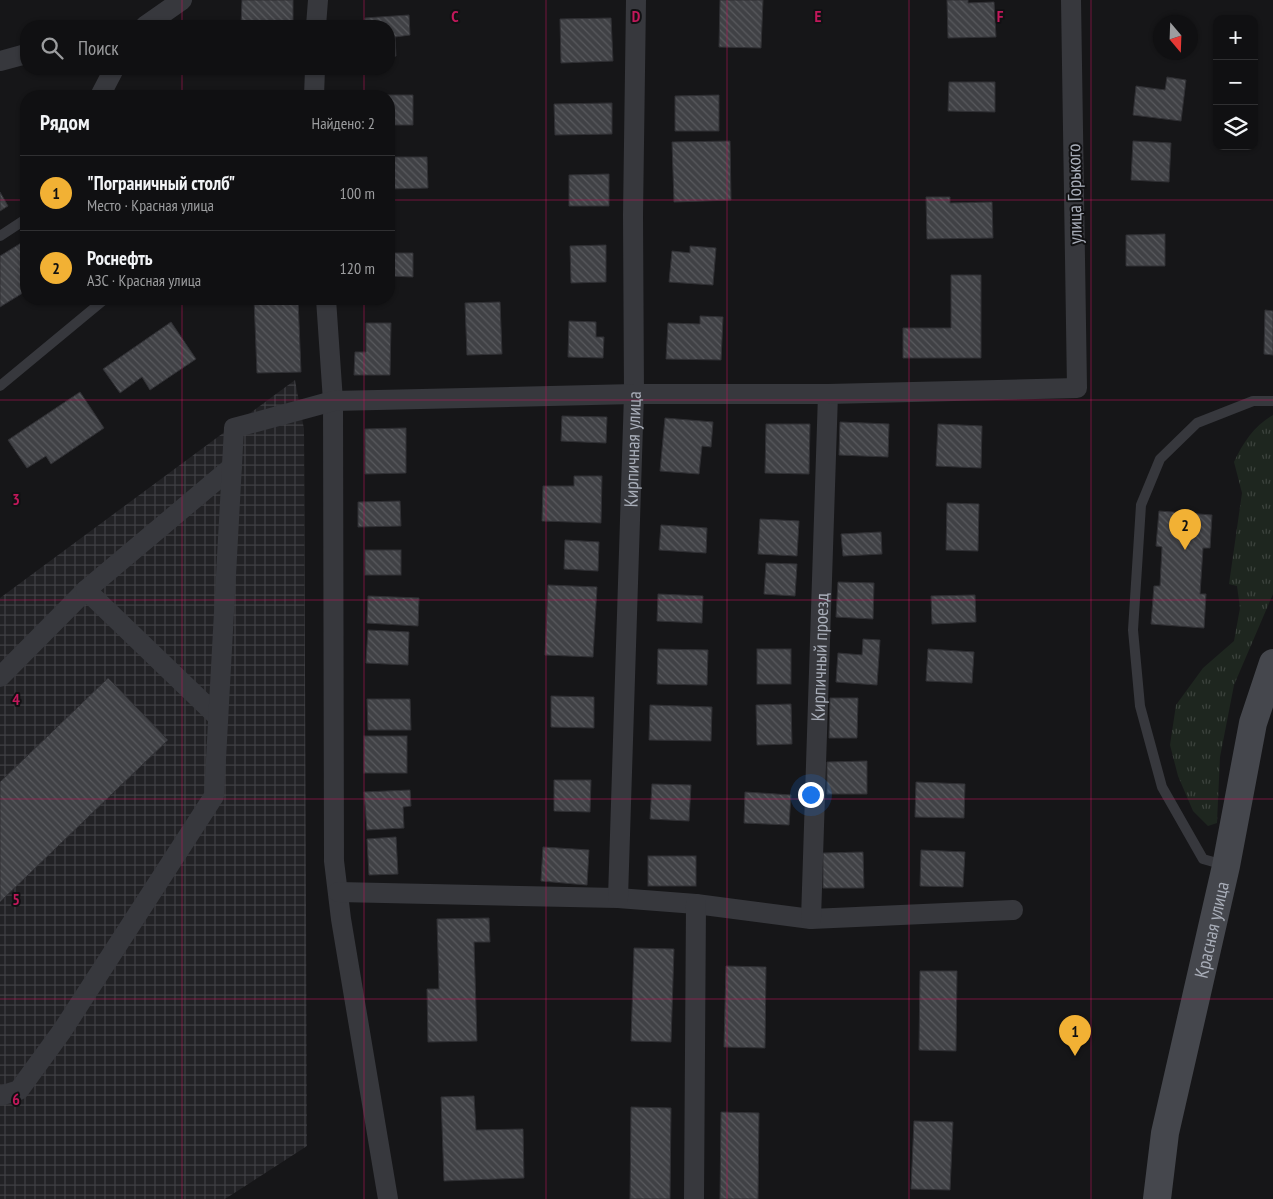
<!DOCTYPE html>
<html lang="ru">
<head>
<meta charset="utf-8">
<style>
	:root { --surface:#101012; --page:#19191b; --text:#f1f3f6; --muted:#9c9d9f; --line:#303032; --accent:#f2b134 }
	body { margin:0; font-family:"PT Sans Narrow",sans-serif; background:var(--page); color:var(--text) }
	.controls { position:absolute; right:15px; top:15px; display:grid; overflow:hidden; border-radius:10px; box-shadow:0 1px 4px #0004 }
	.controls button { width:45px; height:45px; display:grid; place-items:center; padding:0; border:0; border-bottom:1px solid var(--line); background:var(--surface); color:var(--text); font:25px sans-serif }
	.compass { position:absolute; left:1153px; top:15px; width:45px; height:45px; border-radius:50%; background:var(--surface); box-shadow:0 1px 4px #0004; rotate:161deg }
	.you { position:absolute; left:810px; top:794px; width:18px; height:18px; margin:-12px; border:4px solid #fff; border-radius:50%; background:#1a73e8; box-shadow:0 0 0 8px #1a73e833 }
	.badge { display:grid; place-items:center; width:32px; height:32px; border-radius:50%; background:var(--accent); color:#111; font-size:16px; font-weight:700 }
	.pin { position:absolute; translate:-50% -41px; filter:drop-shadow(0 1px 2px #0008) }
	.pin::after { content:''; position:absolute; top:26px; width:18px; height:15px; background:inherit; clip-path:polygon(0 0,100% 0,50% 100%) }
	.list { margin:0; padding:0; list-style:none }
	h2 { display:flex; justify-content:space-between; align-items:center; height:65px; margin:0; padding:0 20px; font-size:21px }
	h2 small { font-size:16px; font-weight:400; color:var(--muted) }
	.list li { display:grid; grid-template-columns:32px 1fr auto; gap:15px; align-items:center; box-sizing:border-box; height:75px; padding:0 20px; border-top:1px solid var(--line) }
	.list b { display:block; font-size:19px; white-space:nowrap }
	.list p { margin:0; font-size:16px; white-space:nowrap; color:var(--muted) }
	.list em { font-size:16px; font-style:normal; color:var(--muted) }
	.icon { flex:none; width:28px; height:28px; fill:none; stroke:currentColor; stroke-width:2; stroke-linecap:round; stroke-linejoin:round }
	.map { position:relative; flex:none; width:1273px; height:1199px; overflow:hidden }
	.search { position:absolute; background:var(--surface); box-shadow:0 1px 4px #0004; left:20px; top:20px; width:375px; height:55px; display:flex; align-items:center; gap:12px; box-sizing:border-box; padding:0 18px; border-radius:20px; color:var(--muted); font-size:19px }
	.panel { position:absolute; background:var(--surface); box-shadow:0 1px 4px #0004; left:20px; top:90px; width:375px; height:215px; border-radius:20px }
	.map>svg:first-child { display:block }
	.industrial { fill:url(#industrial-grid) }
	.grass { fill:url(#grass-tufts) }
	.building { fill:url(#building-back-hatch); stroke:#303034 }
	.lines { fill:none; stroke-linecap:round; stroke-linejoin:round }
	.lane { stroke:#37383d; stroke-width:10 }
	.street { stroke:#37383d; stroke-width:20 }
	.secondary { stroke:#45474d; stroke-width:28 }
	.grid { fill:none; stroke:#c2185b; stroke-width:1; stroke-opacity:0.55 }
	.labels { text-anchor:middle; stroke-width:4; stroke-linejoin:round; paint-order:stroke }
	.street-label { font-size:19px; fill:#a8adb8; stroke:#111113 }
	.grid-label { font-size:16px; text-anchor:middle; font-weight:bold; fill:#c2185b; stroke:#111113; stroke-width:4; stroke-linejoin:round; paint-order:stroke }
</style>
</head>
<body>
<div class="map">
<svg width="1273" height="1199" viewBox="0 0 1273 1199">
	<defs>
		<pattern id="industrial-grid" width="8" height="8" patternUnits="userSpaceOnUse" patternTransform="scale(1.25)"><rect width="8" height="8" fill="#222225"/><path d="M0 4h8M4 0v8" fill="none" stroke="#3f3f43"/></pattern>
		<pattern id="grass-tufts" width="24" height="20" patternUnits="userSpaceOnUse" patternTransform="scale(1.25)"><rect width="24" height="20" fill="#1e261f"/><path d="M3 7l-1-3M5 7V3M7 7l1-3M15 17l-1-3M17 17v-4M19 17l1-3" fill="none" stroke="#3c433d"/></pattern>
		<pattern id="building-back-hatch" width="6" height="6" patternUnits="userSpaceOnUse" patternTransform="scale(1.25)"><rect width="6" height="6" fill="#404145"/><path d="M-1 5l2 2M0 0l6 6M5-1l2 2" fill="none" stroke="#595a5e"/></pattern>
	</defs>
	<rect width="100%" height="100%" fill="#161618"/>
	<path class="industrial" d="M 295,380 L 304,429 L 307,1146 L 225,1199 L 0,1199 L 0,598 Z"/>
	<path class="grass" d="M 1273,415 L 1273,594 L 1234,685 L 1220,757 L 1217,823 L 1208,826 L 1193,811 L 1178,776 L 1170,745 L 1176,705 L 1203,668 L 1234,641 L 1240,608 L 1237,586 L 1229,584 L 1242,493 L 1234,462 C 1243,443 1254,426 1273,415 Z"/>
	<g class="building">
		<path d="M 242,0 L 293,0 L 293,26 L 241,26 Z"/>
		<path d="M 720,0 L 763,0 L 761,48 L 719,47 Z"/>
		<path d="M 947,0 L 968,0 L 968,3 L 994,2 L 996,37 L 948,38 Z"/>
		<path d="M 409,15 L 410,35 L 395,37 L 396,56 L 389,57 L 389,26 L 365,26 L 365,18 Z"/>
		<path d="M 611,18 L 613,61 L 561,63 L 560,19 Z"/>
		<path d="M 241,69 L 292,69 L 292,72 L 241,71 Z"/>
		<path d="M 1167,77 L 1186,80 L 1181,121 L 1133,115 L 1136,86 L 1165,90 Z"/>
		<path d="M 949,82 L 995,82 L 995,112 L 948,111 Z"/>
		<path d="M 368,95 L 413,95 L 413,125 L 389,125 L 389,96 L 368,96 Z"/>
		<path d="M 719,95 L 719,131 L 675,131 L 675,96 Z"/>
		<path d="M 612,103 L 612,134 L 555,135 L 554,104 Z"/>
		<path d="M 730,141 L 731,200 L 674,202 L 672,142 Z"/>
		<path d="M 1133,141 L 1171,143 L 1169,182 L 1131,180 Z"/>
		<path d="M 389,157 L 427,157 L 428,188 L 389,189 Z"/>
		<path d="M 609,174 L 609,206 L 569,206 L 569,175 Z"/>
		<path d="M 0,192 L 8,206 L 0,211 Z"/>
		<path d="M 926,197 L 950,197 L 950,203 L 992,202 L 993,238 L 927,239 Z"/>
		<path d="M 1165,234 L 1165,266 L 1126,266 L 1126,235 Z"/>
		<path d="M 26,240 L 26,291 L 0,307 L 0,256 Z"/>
		<path d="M 606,245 L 606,282 L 571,283 L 570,246 Z"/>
		<path d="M 690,246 L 716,248 L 713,285 L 669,282 L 672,251 L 690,253 Z"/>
		<path d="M 389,253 L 413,253 L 413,277 L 389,276 Z"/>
		<path d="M 951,275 L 981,275 L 981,358 L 903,358 L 903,328 L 951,328 Z"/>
		<path d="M 254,299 L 298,299 L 301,372 L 257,373 Z"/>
		<path d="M 500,302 L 502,354 L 467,355 L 465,303 Z"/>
		<path d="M 1265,310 L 1273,311 L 1273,355 L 1264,354 Z"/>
		<path d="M 700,316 L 723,317 L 721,360 L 666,359 L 668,323 L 700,324 Z"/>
		<path d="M 569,321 L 596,322 L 596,337 L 604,337 L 603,358 L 568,357 Z"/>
		<path d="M 171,322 L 196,359 L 150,390 L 142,377 L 120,393 L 103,369 Z"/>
		<path d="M 366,323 L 391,323 L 390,375 L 354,375 L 355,352 L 366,352 Z"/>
		<path d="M 80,392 L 104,428 L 51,464 L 46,456 L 27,468 L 8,440 Z"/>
		<path d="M 562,416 L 607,417 L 606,443 L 561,441 Z"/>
		<path d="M 665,418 L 713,422 L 711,447 L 702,446 L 699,474 L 660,471 Z"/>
		<path d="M 840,422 L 889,424 L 888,457 L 839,455 Z"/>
		<path d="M 766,424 L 810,424 L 809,474 L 765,473 Z"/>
		<path d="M 938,424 L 982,426 L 981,468 L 936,466 Z"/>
		<path d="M 406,428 L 406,473 L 365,474 L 365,429 Z"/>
		<path d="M 574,476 L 602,476 L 601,523 L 542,521 L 543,486 L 574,486 Z"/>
		<path d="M 400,501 L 401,526 L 358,527 L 358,502 Z"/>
		<path d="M 947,503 L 979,504 L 978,551 L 946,550 Z"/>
		<path d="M 1159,511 L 1212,515 L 1210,548 L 1203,548 L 1200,594 L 1206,594 L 1204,628 L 1151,624 L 1154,586 L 1160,586 L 1162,547 L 1156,546 Z"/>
		<path d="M 760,519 L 799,521 L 797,556 L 758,554 Z"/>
		<path d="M 661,525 L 707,528 L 706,553 L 659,550 Z"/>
		<path d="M 881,532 L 882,554 L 843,556 L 841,534 Z"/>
		<path d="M 565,540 L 599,542 L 598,571 L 564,569 Z"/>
		<rect x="365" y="550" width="36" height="25"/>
		<path d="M 766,563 L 797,564 L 795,596 L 764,594 Z"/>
		<path d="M 838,582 L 874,583 L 873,619 L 836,617 Z"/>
		<path d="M 548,585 L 597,587 L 593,657 L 545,655 Z"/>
		<path d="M 658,594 L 703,596 L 702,623 L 657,621 Z"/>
		<path d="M 975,595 L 976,622 L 932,624 L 931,596 Z"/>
		<path d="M 368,596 L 419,598 L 418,626 L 367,623 Z"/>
		<path d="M 368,630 L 409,632 L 408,665 L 366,663 Z"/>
		<path d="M 863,639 L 880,640 L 877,685 L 836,682 L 838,653 L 862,655 Z"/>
		<path d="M 658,649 L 708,650 L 707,685 L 657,684 Z"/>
		<rect x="757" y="649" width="34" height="35"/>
		<path d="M 928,649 L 974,652 L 972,683 L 926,681 Z"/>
		<path d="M 108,678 L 168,740 L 0,902 L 0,782 Z"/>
		<path d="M 551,696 L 594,697 L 594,728 L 551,727 Z"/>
		<path d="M 830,698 L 858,698 L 857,738 L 829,738 Z"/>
		<path d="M 367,699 L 410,699 L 411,730 L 368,730 Z"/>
		<path d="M 791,704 L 792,744 L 757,745 L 756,705 Z"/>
		<path d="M 650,705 L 712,707 L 711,741 L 649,740 Z"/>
		<rect x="364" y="736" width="43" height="37"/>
		<path d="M 867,761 L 867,794 L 827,794 L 827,762 Z"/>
		<path d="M 554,780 L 591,780 L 590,812 L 554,811 Z"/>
		<path d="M 916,782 L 965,784 L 964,818 L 915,817 Z"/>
		<path d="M 652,784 L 691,785 L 689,821 L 650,819 Z"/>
		<path d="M 410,790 L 411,806 L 403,807 L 404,828 L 367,830 L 364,792 Z"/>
		<path d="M 745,792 L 791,795 L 789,825 L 744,823 Z"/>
		<path d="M 396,837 L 398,874 L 369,875 L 367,839 Z"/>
		<path d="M 543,847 L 589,850 L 587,885 L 541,881 Z"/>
		<path d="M 921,850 L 965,852 L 963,887 L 920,886 Z"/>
		<path d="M 863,852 L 864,888 L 823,888 L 823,853 Z"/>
		<rect x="648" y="856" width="48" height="30"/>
		<path d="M 489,918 L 490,942 L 474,942 L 477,1041 L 428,1042 L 427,989 L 439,989 L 437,919 Z"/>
		<path d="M 634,948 L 674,949 L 671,1042 L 631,1041 Z"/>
		<path d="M 726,966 L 766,967 L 765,1048 L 724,1047 Z"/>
		<path d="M 920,971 L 957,971 L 956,1051 L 919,1050 Z"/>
		<path d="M 474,1096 L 476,1130 L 523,1129 L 524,1178 L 444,1181 L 441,1097 Z"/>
		<path d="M 631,1107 L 671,1108 L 670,1199 L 630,1199 Z"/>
		<path d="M 721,1112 L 759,1113 L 758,1199 L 720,1199 Z"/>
		<path d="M 914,1121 L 953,1122 L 950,1190 L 911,1189 Z"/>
	</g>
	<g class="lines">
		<g class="lane">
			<path d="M 0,236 L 26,219"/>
			<path d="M 0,386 L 105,299"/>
			<path d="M 1224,865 L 1203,859 L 1162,787 L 1140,706 L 1133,630 L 1141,505 L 1160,459 L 1197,423 L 1253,401 L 1273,401"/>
		</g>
		<g class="street">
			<path d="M 145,26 L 182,0"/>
			<path d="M 316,26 L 318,0"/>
			<path d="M 0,61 L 26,54"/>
			<path d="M 100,96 L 114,69"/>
			<path d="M 314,96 L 315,69"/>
			<path d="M 326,299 L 333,401 L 334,861 L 341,919 L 388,1199"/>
			<path d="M 0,677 L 86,590"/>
			<path d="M 218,717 L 86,590 L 232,467"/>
			<path d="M 338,892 L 618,898 L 696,904 L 811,919 L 1013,910"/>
			<path id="s1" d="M 618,898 L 634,394 L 633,215 L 636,0"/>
			<path id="s2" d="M 811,919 L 828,394"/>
			<path d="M 0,1096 L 19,1090 L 62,1031 L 214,796 L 234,428 L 333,401 L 634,394 L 828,394 L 1077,388 L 1071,0"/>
			<path d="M 694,1199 L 696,904"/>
		</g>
		<path class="secondary" id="s3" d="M 1157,1199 L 1165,1133 L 1226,866 L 1253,723 L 1273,663"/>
	</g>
	<path class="grid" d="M 182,0 L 182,26M 364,0 L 364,26M 546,0 L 546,1199M 727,0 L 727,1199M 909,0 L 909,1199M 1091,0 L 1091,1199M 182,69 L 182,96M 364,69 L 364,96M 0,200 L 26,200M 389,200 L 1273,200M 182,299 L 182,1199M 364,299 L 364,1199M 0,400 L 1273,400M 0,600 L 1273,600M 0,799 L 1273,799M 0,999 L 1273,999"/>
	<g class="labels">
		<g class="street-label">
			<text transform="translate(1074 194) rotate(-91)" y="7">улица Горького</text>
			<text dy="7" stroke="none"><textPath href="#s1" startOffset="449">Кирпичная улица</textPath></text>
			<text dy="7" stroke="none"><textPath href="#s2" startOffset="262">Кирпичный проезд</textPath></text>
			<text dy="7" stroke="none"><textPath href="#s3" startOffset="275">Красная улица</textPath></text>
		</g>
	</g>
	<g class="grid-label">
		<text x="455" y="22">C</text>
		<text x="636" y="22">D</text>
		<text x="818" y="22">E</text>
		<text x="1000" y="22">F</text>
		<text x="16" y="505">3</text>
		<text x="16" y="705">4</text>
		<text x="16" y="905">5</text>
		<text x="16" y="1105">6</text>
	</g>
</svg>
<div class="controls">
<button>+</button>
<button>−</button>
<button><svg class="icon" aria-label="layers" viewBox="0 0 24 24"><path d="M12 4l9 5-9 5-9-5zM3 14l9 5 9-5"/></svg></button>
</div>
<svg class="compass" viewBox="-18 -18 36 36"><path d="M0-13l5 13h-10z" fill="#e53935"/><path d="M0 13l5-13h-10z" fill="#9c9d9f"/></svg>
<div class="you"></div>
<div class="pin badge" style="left:1075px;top:1056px">1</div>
<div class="pin badge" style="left:1185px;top:550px">2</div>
<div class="search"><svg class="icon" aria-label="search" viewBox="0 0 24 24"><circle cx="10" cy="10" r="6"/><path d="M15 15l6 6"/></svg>Поиск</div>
<section class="panel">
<h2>Рядом<small>Найдено: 2</small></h2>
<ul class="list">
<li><span class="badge">1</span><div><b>&quot;Пограничный столб&quot;</b><p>Место · Красная улица</p></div><em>100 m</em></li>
<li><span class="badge">2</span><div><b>Роснефть</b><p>АЗС · Красная улица</p></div><em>120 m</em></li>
</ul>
</section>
</div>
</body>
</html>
